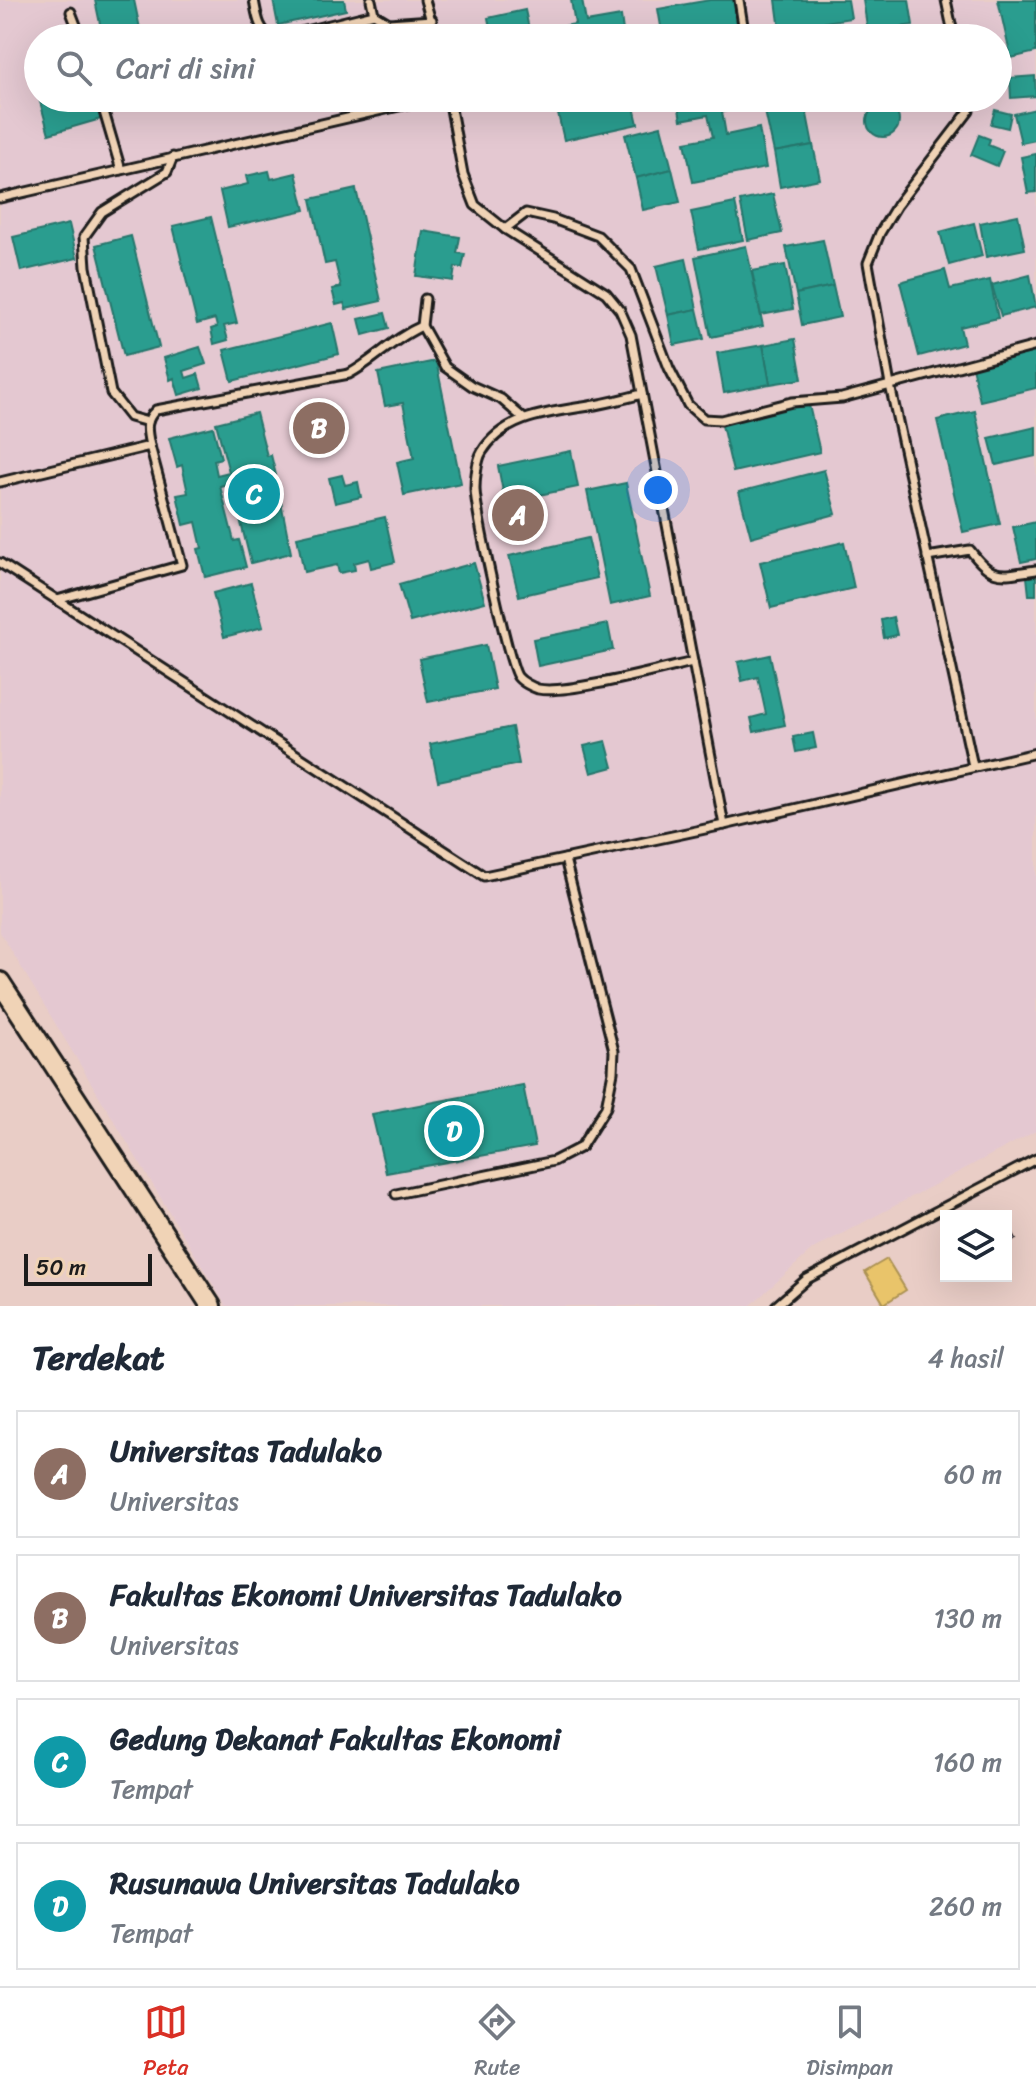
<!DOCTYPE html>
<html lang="id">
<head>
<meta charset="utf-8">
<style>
	:root { --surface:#fff; --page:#f2f2f3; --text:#1f2937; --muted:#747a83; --line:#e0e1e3; --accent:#d93025 }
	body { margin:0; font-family:Sriracha,sans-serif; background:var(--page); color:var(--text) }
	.controls { position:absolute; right:24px; bottom:24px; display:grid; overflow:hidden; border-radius:0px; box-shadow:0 8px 32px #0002 }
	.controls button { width:72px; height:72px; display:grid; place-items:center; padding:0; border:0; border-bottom:2px solid var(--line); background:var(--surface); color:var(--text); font:40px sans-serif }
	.scale { position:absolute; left:24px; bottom:20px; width:128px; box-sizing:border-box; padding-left:8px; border:4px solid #1c1c1c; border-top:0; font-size:22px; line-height:28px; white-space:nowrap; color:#1c1c1c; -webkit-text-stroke:6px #f0d3b6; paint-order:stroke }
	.you { position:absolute; left:658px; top:490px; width:28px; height:28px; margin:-20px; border:6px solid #fff; border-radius:50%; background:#1a73e8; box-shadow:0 0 0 12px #1a73e833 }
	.badge { display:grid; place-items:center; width:52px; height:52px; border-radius:50%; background:var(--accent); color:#fff; font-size:26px; font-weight:700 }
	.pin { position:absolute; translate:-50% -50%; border:4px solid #fff; box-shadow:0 2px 8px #0006 }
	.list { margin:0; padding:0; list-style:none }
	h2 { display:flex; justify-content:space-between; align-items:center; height:104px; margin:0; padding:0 32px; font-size:34px }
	h2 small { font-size:26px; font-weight:400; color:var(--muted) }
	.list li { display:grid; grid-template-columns:52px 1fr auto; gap:24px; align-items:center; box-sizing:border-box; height:128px; margin:0 16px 16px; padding:0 16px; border:2px solid var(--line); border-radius:0px }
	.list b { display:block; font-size:30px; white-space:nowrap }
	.list p { margin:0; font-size:26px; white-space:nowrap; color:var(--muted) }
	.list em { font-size:26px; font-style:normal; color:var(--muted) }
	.icon { flex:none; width:44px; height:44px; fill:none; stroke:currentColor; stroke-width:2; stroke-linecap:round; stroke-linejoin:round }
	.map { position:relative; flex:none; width:1036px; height:1306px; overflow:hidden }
	.search { position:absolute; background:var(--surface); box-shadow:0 8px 32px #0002; left:24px; right:24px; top:24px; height:88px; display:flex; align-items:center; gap:20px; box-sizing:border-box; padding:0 28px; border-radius:44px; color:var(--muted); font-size:30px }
	.sheet { height:680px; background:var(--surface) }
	nav { display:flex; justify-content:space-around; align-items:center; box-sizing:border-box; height:112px; border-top:2px solid var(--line); background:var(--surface); font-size:22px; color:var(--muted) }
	nav a { display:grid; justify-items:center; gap:4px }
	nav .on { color:var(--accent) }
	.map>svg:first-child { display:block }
	.built { fill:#e4c8d1; fill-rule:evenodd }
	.homes { fill:#e9c46a; stroke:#ac9253; stroke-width:2 }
	.schools { fill:#2a9d8f; stroke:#26766c; stroke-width:2 }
	.building { fill:#d9beec; stroke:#1c1c1c; stroke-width:2 }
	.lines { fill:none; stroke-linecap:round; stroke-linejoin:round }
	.service-casing { stroke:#1c1c1c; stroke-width:13 }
	.tertiary-casing { stroke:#1c1c1c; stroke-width:24 }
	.service { stroke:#f0d3b6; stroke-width:7 }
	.tertiary { stroke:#f0d3b6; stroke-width:18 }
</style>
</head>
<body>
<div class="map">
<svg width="1036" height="1306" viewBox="0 0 1036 1306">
	<rect width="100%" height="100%" fill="#e9cdc6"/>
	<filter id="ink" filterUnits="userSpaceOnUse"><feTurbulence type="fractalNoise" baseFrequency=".0125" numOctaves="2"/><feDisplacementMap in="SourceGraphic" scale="16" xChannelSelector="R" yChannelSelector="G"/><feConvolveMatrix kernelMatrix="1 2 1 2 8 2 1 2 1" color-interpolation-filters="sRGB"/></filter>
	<g filter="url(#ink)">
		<path class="built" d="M 0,0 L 1036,0 L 1036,1131 L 813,1249 L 750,1306 L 226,1306 L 0,932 ZM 38,38 L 998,38 L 998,98 L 38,98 Z"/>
		<path class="homes" d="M 887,1259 L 906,1290 L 884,1304 L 865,1272 Z"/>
		<g class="schools">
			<path d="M 95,0 L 134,0 L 142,38 L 103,38 Z"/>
			<path d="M 273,0 L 344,0 L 346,10 L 278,25 Z"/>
			<path d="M 571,0 L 582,0 L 586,22 L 621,16 L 624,38 L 543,38 L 542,30 L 575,24 Z"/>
			<path d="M 710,0 L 734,0 L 740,38 L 663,38 L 658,9 Z"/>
			<path d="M 776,0 L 848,0 L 851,18 L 825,22 L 827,38 L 815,38 L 812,25 L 780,30 Z"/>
			<path d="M 863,0 L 909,0 L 913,25 L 868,32 Z"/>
			<path d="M 998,0 L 1036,0 L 1036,52 L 1011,58 Z"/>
			<path d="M 525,10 L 531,38 L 492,38 L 488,18 Z"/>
			<path d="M 344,27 L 347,38 L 325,38 L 324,33 Z"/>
			<path d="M 1035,76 L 1036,96 L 1011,98 L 1010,78 Z"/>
			<path d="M 39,98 L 98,98 L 104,118 L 49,134 Z"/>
			<path d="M 586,98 L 632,98 L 638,124 L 564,140 L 556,105 Z"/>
			<path d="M 677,98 L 754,98 L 755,105 L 722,112 L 726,135 L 759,128 L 766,168 L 693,182 L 685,142 L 713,137 L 708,115 L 681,120 Z"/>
			<path d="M 804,99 L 813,145 L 774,152 L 764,107 Z"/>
			<circle cx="883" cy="121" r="16"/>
			<path d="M 1036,109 L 1036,140 L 1021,143 L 1014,114 Z"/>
			<path d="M 995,110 L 1011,114 L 1008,128 L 991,124 Z"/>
			<path d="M 661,126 L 672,169 L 636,178 L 625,135 Z"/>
			<path d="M 979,135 L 990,139 L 988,145 L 1003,151 L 997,166 L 971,155 Z"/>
			<path d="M 813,145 L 820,179 L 780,187 L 774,152 Z"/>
			<path d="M 1036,154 L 1036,192 L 1028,193 L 1021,157 Z"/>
			<path d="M 672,169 L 680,202 L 643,210 L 636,178 Z"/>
			<path d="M 269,171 L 271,179 L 296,173 L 305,210 L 228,227 L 220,191 L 248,184 L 246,176 Z"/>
			<path d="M 356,189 L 381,301 L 346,309 L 344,303 L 336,305 L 332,289 L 341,287 L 335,262 L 325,264 L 311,199 Z"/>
			<path d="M 773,194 L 782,233 L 748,240 L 740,201 Z"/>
			<path d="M 735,203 L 743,240 L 699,249 L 691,212 Z"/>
			<path d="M 1018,215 L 1025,249 L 986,257 L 980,223 Z"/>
			<path d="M 211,217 L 237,323 L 224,326 L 228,340 L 214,344 L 211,329 L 217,327 L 215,319 L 197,324 L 173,226 Z"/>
			<path d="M 974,223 L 982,256 L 949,265 L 940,232 Z"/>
			<path d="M 69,224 L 77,258 L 21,271 L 13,237 Z"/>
			<path d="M 423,231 L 460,237 L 457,253 L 465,254 L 462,268 L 455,267 L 453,281 L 416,276 Z"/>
			<path d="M 131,236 L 159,347 L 124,356 L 96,245 Z"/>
			<path d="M 823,240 L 833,286 L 796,294 L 786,247 Z"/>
			<path d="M 746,246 L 763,326 L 711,337 L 695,257 Z"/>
			<path d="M 686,259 L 697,309 L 668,315 L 656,266 Z"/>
			<path d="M 785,265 L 793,309 L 761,315 L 752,271 Z"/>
			<path d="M 945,270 L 950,289 L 990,280 L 998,318 L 960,327 L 964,344 L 919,356 L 900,282 Z"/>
			<path d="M 1030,275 L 1036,307 L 1001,316 L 992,285 Z"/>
			<path d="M 833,286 L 840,317 L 802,325 L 796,294 Z"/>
			<path d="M 697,309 L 704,339 L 674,345 L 668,315 Z"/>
			<path d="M 385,313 L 389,328 L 363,335 L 359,319 Z"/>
			<path d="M 332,323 L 339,354 L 232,381 L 224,350 Z"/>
			<path d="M 795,339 L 802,379 L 770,384 L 763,345 Z"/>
			<path d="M 763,345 L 770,384 L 724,393 L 717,353 Z"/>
			<path d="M 200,347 L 206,364 L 184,371 L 186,378 L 198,374 L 202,388 L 179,395 L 174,378 L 170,380 L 164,358 Z"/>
			<path d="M 1036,352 L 1036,388 L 980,401 L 972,367 Z"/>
			<path d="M 436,361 L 461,483 L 404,495 L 397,462 L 414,458 L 403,403 L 385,406 L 378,373 Z"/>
			<path d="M 808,401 L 820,452 L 733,472 L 721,421 Z"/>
			<path d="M 975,411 L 1000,524 L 963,532 L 937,420 Z"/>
			<path d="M 256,413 L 267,456 L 271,455 L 276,475 L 270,477 L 276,498 L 280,497 L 291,553 L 251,563 L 231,483 L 220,486 L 234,541 L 239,540 L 246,567 L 205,577 L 198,549 L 202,548 L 196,522 L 184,525 L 177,495 L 188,493 L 182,465 L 177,467 L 169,438 L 213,427 L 221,458 L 214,460 L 217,475 L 229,472 L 216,423 Z"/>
			<path d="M 1036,427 L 1036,456 L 996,465 L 989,438 Z"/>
			<path d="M 571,451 L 578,487 L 505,502 L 498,466 Z"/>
			<path d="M 824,470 L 836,514 L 751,537 L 739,492 Z"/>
			<path d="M 342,475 L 345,485 L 358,482 L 361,497 L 335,503 L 329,478 Z"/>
			<path d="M 626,483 L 650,596 L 610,605 L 587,491 Z"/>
			<path d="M 385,517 L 395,562 L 371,568 L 369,559 L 354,563 L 355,570 L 339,573 L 337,565 L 304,572 L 297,537 Z"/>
			<path d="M 1036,522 L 1036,559 L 1021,562 L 1013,527 Z"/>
			<path d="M 588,538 L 597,578 L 519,596 L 509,556 Z"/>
			<path d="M 844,542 L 854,588 L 771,608 L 760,562 Z"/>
			<path d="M 474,563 L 485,602 L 410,622 L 399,584 Z"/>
			<path d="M 1036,576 L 1036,595 L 1029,595 L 1027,577 Z"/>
			<path d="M 251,583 L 263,627 L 224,637 L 213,593 Z"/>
			<path d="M 893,617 L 897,635 L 884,638 L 881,620 Z"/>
			<path d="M 608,624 L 613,650 L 538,666 L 533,639 Z"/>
			<path d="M 486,645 L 495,689 L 428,702 L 419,659 Z"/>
			<path d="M 770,655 L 785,725 L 754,732 L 751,718 L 766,714 L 758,677 L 742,681 L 738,662 Z"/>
			<path d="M 512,727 L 519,764 L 438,781 L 430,744 Z"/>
			<path d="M 813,733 L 816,748 L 796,752 L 793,737 Z"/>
			<path d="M 606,741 L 613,767 L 591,773 L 584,746 Z"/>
			<path d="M 523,1085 L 535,1146 L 386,1173 L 372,1114 Z"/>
		</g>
		<path class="building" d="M 1010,1228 L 1016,1239 L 1006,1245 L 1006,1230 Z"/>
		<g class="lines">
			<defs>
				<g id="service">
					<path d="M 254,0 C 257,15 258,31 273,38"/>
					<path d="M 371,0 L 374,14 L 389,23 L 432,20"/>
					<path d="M 425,0 L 436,38"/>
					<path d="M 739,0 L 745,38"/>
					<path d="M 946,0 L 954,38"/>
					<path d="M 71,12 L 81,38"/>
					<path d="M 277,38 L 374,14"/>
					<path d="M 100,98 L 121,170"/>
					<path d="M 449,98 L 463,174 L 475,205 L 505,229 L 606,293 L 620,310 L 631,335 L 724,825"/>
					<path d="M 966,98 L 969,111 L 897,205 L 880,233 L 868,263 L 890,385 L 973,766"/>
					<path d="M 0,198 L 434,98"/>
					<path d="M 505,229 L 526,213 L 553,219 L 598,236 L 631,269 L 669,368 L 688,405 L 704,419 L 721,420 L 792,402 L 842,398 L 1036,346"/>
					<path d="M 425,299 L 422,326 L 445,367 L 472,386 L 501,399 L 524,419"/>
					<path d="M 642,394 C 627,398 611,402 595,405 C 555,412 505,414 482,452 C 477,460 475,479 475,488 C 475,508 509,667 518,677 C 522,682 532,687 538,689 C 566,695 661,669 693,662"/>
					<path d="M 148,422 L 130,417 L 111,393 L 86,267 L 84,237 L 102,212 L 167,172 L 173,157"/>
					<path d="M 150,446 C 147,431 144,421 156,410 L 349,374 C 375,360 394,338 422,326"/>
					<path d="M 0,482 L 150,446 L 182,565 L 57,600"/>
					<path d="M 927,557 L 970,550 C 993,581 1001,575 1036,570"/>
					<path d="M 0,563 L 484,876 L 724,825 L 1036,753"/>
					<path d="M 396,1194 L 554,1161 L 581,1147 L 606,1107 L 613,1072 L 614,1051 L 565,859"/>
					<path d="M 776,1306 L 807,1279 L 1036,1159"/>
				</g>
				<path id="tertiary" d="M 0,982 L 211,1306"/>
			</defs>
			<use href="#service" class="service-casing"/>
			<use href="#tertiary" class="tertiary-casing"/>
			<use href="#service" class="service"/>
			<use href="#tertiary" class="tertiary"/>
		</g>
	</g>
</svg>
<div class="controls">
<button><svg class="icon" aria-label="layers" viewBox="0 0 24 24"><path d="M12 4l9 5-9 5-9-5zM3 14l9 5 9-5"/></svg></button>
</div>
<div class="scale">50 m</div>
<div class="you"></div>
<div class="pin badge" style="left:518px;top:515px;background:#8d6e63">A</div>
<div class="pin badge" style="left:319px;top:428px;background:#8d6e63">B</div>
<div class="pin badge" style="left:254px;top:494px;background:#0f9aa8">C</div>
<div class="pin badge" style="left:454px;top:1131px;background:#0f9aa8">D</div>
<div class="search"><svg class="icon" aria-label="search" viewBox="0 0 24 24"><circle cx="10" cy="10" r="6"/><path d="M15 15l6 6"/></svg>Cari di sini</div>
</div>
<section class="sheet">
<h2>Terdekat<small>4 hasil</small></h2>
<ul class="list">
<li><span class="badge" style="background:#8d6e63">A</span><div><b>Universitas Tadulako</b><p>Universitas</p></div><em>60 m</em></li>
<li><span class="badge" style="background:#8d6e63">B</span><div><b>Fakultas Ekonomi Universitas Tadulako</b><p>Universitas</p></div><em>130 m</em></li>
<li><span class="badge" style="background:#0f9aa8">C</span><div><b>Gedung Dekanat Fakultas Ekonomi</b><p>Tempat</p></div><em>160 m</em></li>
<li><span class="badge" style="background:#0f9aa8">D</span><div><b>Rusunawa Universitas Tadulako</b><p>Tempat</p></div><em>260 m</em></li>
</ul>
</section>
<nav>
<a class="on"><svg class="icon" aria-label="map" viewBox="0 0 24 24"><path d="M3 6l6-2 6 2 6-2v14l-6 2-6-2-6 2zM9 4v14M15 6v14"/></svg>Peta</a>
<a><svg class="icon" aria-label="directions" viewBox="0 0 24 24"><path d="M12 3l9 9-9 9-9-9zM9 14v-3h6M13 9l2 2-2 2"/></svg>Rute</a>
<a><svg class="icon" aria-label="saved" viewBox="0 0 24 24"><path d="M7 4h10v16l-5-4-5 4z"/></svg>Disimpan</a>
</nav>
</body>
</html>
